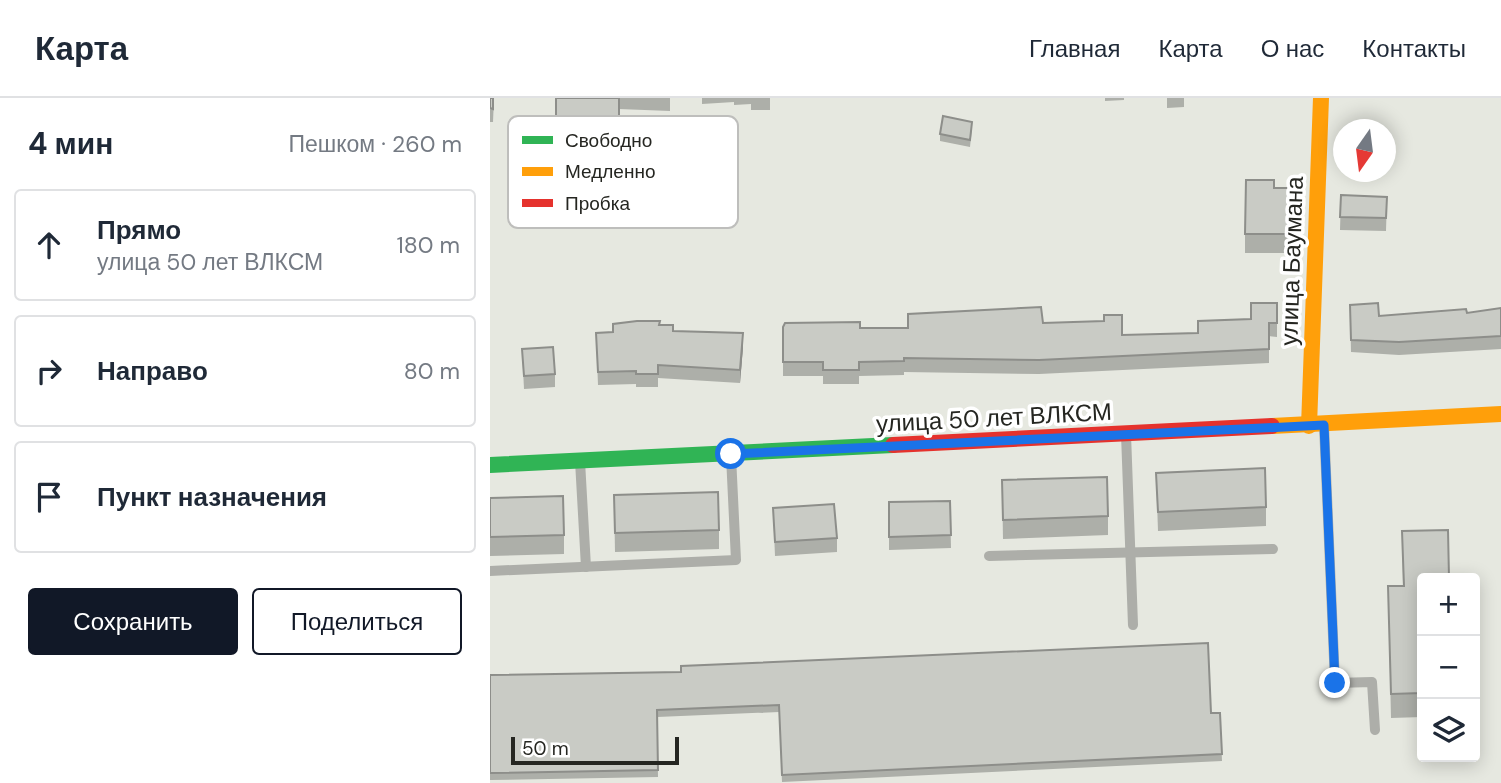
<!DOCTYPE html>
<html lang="ru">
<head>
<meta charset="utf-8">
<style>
	:root { --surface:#fff; --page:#f2f2f3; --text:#1f2937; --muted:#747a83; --line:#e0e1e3; --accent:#111827 }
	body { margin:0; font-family:"DM Sans",sans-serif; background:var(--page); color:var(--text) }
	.controls { position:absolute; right:21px; bottom:21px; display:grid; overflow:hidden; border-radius:7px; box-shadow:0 4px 18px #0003 }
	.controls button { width:63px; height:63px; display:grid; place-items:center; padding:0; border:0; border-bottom:2px solid var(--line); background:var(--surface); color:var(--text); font:35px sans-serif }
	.compass { position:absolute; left:843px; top:21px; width:63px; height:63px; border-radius:50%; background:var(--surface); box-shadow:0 4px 18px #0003; rotate:194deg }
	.scale { position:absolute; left:21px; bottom:18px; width:168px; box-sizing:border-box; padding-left:7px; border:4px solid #252621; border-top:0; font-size:19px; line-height:24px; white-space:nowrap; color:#252621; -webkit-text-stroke:5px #fff; paint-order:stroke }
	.stop { position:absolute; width:21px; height:21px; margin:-16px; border:5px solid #1a73e8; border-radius:50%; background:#fff }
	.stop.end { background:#1a73e8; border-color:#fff; box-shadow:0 2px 7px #0008 }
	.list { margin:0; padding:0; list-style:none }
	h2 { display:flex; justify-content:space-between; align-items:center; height:91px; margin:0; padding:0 28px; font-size:30px }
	h2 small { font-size:23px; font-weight:400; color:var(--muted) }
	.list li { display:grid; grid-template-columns:46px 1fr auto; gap:21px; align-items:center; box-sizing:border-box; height:112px; margin:0 14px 14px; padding:0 14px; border:2px solid var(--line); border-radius:7px }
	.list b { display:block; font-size:26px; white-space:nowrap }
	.list p { margin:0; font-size:23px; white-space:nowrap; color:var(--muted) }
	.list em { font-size:23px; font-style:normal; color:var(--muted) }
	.actions { display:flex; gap:14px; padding:21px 28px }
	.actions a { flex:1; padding:16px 0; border:2px solid var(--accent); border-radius:7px; text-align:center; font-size:24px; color:var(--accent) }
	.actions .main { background:var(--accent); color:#fff }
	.icon { flex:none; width:38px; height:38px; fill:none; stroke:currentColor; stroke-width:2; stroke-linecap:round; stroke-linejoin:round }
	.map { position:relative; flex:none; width:1011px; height:685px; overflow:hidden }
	header { display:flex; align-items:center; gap:42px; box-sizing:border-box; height:98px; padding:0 35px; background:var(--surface); border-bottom:2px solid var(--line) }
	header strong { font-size:33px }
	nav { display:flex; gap:38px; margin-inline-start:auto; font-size:24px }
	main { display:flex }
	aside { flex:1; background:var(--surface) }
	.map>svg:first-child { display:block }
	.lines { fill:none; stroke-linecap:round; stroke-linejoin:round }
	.lane { stroke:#adaea9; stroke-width:10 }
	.fast { stroke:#30b455; stroke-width:16 }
	.slow { stroke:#ff9f0a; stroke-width:16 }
	.jam { stroke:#e5322d; stroke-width:16 }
	.wall { fill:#adafa9 }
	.shaded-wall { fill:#8d8e8a }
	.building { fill:#c9cbc5; stroke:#8d8e8a; stroke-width:2 }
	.route { stroke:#1a73e8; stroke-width:9 }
	.labels { text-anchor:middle; stroke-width:7; stroke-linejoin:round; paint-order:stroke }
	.street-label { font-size:24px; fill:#252621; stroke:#fff }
	.key { fill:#fff; stroke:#bebebc; stroke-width:2 }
	.key-label { font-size:19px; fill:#252621 }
</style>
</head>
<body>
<header>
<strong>Карта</strong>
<nav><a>Главная</a><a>Карта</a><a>О нас</a><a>Контакты</a></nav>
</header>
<main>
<aside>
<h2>4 мин<small>Пешком · 260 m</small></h2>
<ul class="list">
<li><svg class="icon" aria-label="ahead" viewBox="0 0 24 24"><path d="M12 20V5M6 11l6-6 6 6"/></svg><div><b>Прямо</b><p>улица 50 лет ВЛКСМ</p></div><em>180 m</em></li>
<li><svg class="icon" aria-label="right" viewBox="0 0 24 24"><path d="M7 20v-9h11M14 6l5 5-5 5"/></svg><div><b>Направо</b></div><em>80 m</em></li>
<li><svg class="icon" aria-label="arrive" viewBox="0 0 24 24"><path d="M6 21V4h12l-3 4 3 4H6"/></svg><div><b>Пункт назначения</b></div></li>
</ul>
<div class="actions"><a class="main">Сохранить</a><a>Поделиться</a></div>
</aside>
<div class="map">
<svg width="1011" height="685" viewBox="0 0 1011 685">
	<rect width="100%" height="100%" fill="#e6e8e0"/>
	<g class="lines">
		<g class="lane">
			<path d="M 834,327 L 845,585 L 882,584 L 885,632"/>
			<path d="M 636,336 L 643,527"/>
			<path d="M 90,363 L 96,469"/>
			<path d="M 499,458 L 783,451"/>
			<path d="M 0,473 L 246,462 L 241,358"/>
		</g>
		<path class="fast" d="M 0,367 L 403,347"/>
		<g class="slow">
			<path d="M 782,328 L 1011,316"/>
			<path d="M 819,328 L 831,0"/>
		</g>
		<path class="jam" d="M 403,347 L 782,328"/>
	</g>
	<g class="wall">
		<path d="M 0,0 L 4,0 L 3,24 L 0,24 Z"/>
		<path d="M 66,0 L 180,0 L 180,13 L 129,11 L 129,40 L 66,40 Z"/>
		<path d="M 212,0 L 280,0 L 280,12 L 261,12 L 261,6 L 244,7 L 244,4 L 212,6 Z"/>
		<path d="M 615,0 L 634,0 L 634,2 L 615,3 Z"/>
		<path d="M 677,0 L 694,0 L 694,9 L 677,10 Z"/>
		<path d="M 482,30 L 480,49 L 450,43 L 450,36 Z"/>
		<path d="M 784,90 L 803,90 L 802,155 L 755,155 L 755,136 Z"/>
		<path d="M 851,97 L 897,99 L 896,133 L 850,132 Z"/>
		<path d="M 787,205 L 787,239 L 779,238 L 779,265 L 549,276 L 414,274 L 414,277 L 369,278 L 369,286 L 333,286 L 333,278 L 293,278 L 293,229 L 418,230 L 553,225 L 632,237 L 708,235 L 761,221 Z"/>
		<path d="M 860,207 L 889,218 L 977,215 L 1011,210 L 1011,251 L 909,257 L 861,254 Z"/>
		<path d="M 169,227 L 183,233 L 253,249 L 250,285 L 168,280 L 168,289 L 146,289 L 146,286 L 108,287 L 106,235 L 123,234 Z"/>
		<path d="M 32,251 L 65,276 L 65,289 L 34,291 Z"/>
		<path d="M 666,375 L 776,409 L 776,428 L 668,433 Z"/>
		<path d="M 512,382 L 618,418 L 618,437 L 513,441 Z"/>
		<path d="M 124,397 L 229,432 L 229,451 L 125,454 Z"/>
		<path d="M 0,400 L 74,437 L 74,456 L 0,458 Z"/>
		<path d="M 460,403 L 461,450 L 399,452 L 399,404 Z"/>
		<path d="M 283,410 L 347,440 L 347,454 L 285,458 Z"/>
		<path d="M 912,433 L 932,480 L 932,619 L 901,620 L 898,488 L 913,488 Z"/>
		<path d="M 0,577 L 730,615 L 732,663 L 292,684 L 289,614 L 167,619 L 168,679 L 0,682 Z"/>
	</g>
	<path class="shaded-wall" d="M 253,235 L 253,249 L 250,285 L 250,272 Z"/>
	<g class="building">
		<path d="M 0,0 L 3,0 L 3,11 L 0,10 Z"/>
		<path d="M 66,0 L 129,0 L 129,24 L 66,23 Z"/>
		<path d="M 453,18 L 482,24 L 480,42 L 450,36 Z"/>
		<path d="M 756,82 L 784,82 L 784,90 L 803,90 L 802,136 L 755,136 Z"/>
		<path d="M 851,97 L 897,99 L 896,120 L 850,119 Z"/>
		<path d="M 761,205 L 787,205 L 787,225 L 779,225 L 779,251 L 549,262 L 414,260 L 414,263 L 369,264 L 369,272 L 333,272 L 333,264 L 293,264 L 293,229 L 295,225 L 370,224 L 370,230 L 418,230 L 418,216 L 551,209 L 553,225 L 614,223 L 614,217 L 632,217 L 632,237 L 708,235 L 708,223 L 761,221 Z"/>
		<path d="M 888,205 L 889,218 L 976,211 L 977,215 L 1011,210 L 1011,238 L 909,244 L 861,242 L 860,207 Z"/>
		<path d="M 147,223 L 170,223 L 169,227 L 183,227 L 183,233 L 253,235 L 250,272 L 168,267 L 168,276 L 146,276 L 146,273 L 108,274 L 106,235 L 123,234 L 123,226 Z"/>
		<path d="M 63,249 L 65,276 L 34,278 L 32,251 Z"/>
		<path d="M 775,370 L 776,409 L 668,414 L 666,375 Z"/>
		<path d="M 617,379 L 618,418 L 513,422 L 512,382 Z"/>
		<path d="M 228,394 L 229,432 L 125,435 L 124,397 Z"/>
		<path d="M 73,398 L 74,437 L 0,439 L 0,400 Z"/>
		<path d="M 460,403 L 461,437 L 399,439 L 399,404 Z"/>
		<path d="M 344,406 L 347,440 L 285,444 L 283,410 Z"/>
		<path d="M 958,432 L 959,480 L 932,480 L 932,595 L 901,596 L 898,488 L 914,488 L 912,433 Z"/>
		<path d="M 718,545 L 721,615 L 730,615 L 732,656 L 292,677 L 289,607 L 167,612 L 168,672 L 0,675 L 0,577 L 191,574 L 191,568 Z"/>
	</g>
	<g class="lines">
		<path class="route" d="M 241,356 L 834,327 L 845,585"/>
	</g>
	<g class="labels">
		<g class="street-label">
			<text transform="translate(802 163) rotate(-88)" y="8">улица Баумана</text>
			<text transform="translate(504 320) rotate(-3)" y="8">улица 50 лет ВЛКСМ</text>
		</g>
	</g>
	<rect x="18" y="18" width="230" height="112" rx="10" class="key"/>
	<rect x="32" y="38" width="31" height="8" fill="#30b455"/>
	<rect x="32" y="69" width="31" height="9" fill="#ff9f0a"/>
	<rect x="32" y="101" width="31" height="8" fill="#e5322d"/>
	<g class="key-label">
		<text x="75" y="49">Свободно</text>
		<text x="75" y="80">Медленно</text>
		<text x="75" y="112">Пробка</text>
	</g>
</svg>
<div class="controls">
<button>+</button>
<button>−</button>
<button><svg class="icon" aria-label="layers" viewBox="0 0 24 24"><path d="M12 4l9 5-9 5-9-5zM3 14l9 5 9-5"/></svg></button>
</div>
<svg class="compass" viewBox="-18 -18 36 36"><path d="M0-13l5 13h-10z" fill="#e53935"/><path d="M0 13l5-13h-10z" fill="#747a83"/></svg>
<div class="scale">50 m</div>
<div class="stop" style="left:241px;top:356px"></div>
<div class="stop end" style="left:845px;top:585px"></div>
</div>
</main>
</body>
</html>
